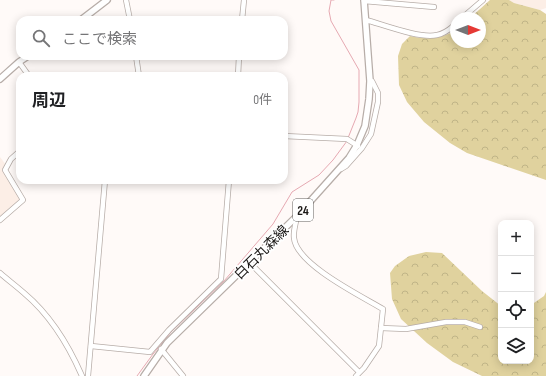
<!DOCTYPE html>
<html lang="ja">
<head>
<meta charset="utf-8">
<style>
	:root { --surface:#fff; --page:#f6f6f6; --text:#202124; --muted:#757577; --line:#e0e0e0 }
	body { margin:0; font-family:"Sofia Sans Condensed","Noto Sans JP",sans-serif; background:var(--page); color:var(--text) }
	.controls { position:absolute; right:12px; bottom:12px; display:grid; overflow:hidden; border-radius:8px; box-shadow:0 2px 10px #0003 }
	.controls button { width:36px; height:36px; display:grid; place-items:center; padding:0; border:0; border-bottom:1px solid var(--line); background:var(--surface); color:var(--text); font:20px sans-serif }
	.compass { position:absolute; left:450px; top:12px; width:36px; height:36px; border-radius:50%; background:var(--surface); box-shadow:0 2px 10px #0003; rotate:90deg }
	.list { margin:0; padding:0; list-style:none }
	h2 { display:flex; justify-content:space-between; align-items:center; height:52px; margin:0; padding:0 16px; font-size:17px }
	h2 small { font-size:13px; font-weight:400; color:var(--muted) }
	.icon { flex:none; width:22px; height:22px; fill:none; stroke:currentColor; stroke-width:2; stroke-linecap:round; stroke-linejoin:round }
	.map { position:relative; flex:none; width:546px; height:376px; overflow:hidden }
	.search { position:absolute; background:var(--surface); box-shadow:0 2px 10px #0003; left:16px; top:16px; width:272px; height:44px; display:flex; align-items:center; gap:10px; box-sizing:border-box; padding:0 14px; border-radius:12px; color:var(--muted); font-size:15px }
	.panel { position:absolute; background:var(--surface); box-shadow:0 2px 10px #0003; left:16px; top:72px; width:272px; height:112px; border-radius:12px }
	.map>svg:first-child { display:block }
	.built { fill:#fceee6 }
	.forest { fill:url(#forest-crowns) }
	.lines { fill:none; stroke-linecap:round; stroke-linejoin:round }
	.stream { stroke:#e6a9b2; stroke-width:1 }
	.minor-casing { stroke:#b7ada8; stroke-width:6 }
	.major-casing { stroke:#b7ada8; stroke-width:8 }
	.minor { stroke:#fff; stroke-width:4.5 }
	.major { stroke:#fff; stroke-width:5.5 }
	.labels { text-anchor:middle; stroke-width:3.5; stroke-linejoin:round; paint-order:stroke }
	.shield { fill:#fff; stroke:#605e5d; stroke-width:1 }
	.shield-label { font-size:13px; font-weight:bold; fill:#1c1917 }
	.street-label { font-size:14px; fill:#1c1917; stroke:#fff }
</style>
</head>
<body>
<div class="map">
<svg width="546" height="376" viewBox="0 0 546 376">
	<defs>
		<pattern id="forest-crowns" width="20" height="18" patternUnits="userSpaceOnUse"><rect width="20" height="18" fill="#e0d29e"/><path d="M2 6a3 3 0 1 1 6 0M12 15a3 3 0 1 1 6 0" fill="none" stroke="#c0b487"/></pattern>
	</defs>
	<rect width="100%" height="100%" fill="#fffaf8"/>
	<g class="built">
		<path d="M 509,0 L 546,0 L 546,8 L 540,10 L 514,3 Z"/>
		<path d="M 0,157 L 6,165 L 3,171 L 21,199 L 0,218 Z"/>
	</g>
	<g class="forest">
		<path d="M 490,0 L 509,0 L 514,3 L 540,10 L 546,14 L 546,180 L 467,153 L 450,143 L 424,122 L 407,102 L 399,85 L 398,56 L 402,44 L 410,36 C 428,40 440,39 456,30 L 456,42 L 480,42 L 480,18 L 470,18 Z"/>
		<path d="M 426,252 L 442,253 L 482,291 L 501,306 L 501,361 L 531,361 L 531,305 L 544,296 L 546,292 L 546,376 L 482,376 L 453,362 L 427,343 L 401,319 L 392,299 L 390,273 L 395,266 L 409,256 Z"/>
	</g>
	<g class="lines">
		<g class="stream">
			<path d="M 334,0 L 331,0 L 329,11 L 331,21 L 359,70 L 359,102 L 358,112 L 356,118 L 348,138"/>
			<path d="M 137,376 L 153,354 L 171,332 L 224,281 L 273,224 L 292,192 L 319,175 L 333,160 L 347,141"/>
		</g>
		<defs>
			<g id="minor">
				<path d="M 126,0 L 130,20"/>
				<path d="M 364,1 L 434,7"/>
				<path d="M 462,18 L 483,0"/>
				<path d="M 242,20 L 244,0"/>
				<path d="M 366,20 C 384,25 420,39 437,35 C 445,34 451,28 456,24"/>
				<path d="M 136,56 L 139,76"/>
				<path d="M 19,62 L 29,76"/>
				<path d="M 238,76 L 239,56"/>
				<path d="M 284,136 L 347,139 L 358,146"/>
				<path d="M 341,169 L 346,166 L 362,148 L 371,134 L 378,102 L 378,93 L 372,81 L 370,81"/>
				<path d="M 297,216 C 296,223 293,231 294,238 C 296,264 361,296 383,309 L 379,346 L 364,368 L 356,376"/>
				<path d="M 0,220 L 23,200 L 5,170 L 11,159 L 20,151"/>
				<path d="M 250,263 L 359,372"/>
				<path d="M 0,273 C 8,280 16,286 24,293 C 49,314 69,346 82,376"/>
				<path d="M 381,328 L 406,329 L 446,322 L 465,322 L 480,327"/>
				<path d="M 91,346 L 150,352 L 169,330 L 221,279 L 229,180"/>
				<path d="M 161,349 L 183,376"/>
				<path d="M 88,376 L 105,180"/>
			</g>
			<g id="major">
				<path d="M 81,20 L 107,0"/>
				<path d="M 0,79 L 19,62 L 28,56"/>
				<path d="M 144,376 L 167,343 L 297,216 L 349,158 L 357,145 L 365,126 L 369,99 L 370,81 L 364,0"/>
			</g>
		</defs>
		<use href="#minor" class="minor-casing"/>
		<use href="#major" class="major-casing"/>
		<use href="#minor" class="minor"/>
		<use href="#major" class="major"/>
	</g>
	<g class="labels">
		<rect class="shield" x="293" y="199" width="20" height="22" rx="3"/>
		<g class="shield-label">
			<text x="303" y="215">24</text>
		</g>
		<g class="street-label">
			<text transform="translate(261 252) rotate(-45)" y="5">白石丸森線</text>
		</g>
	</g>
</svg>
<div class="controls">
<button>+</button>
<button>−</button>
<button><svg class="icon" aria-label="locate" viewBox="0 0 24 24"><circle cx="12" cy="12" r="6"/><path d="M12 2v4M12 18v4M2 12h4M18 12h4"/></svg></button>
<button><svg class="icon" aria-label="layers" viewBox="0 0 24 24"><path d="M12 4l9 5-9 5-9-5zM3 14l9 5 9-5"/></svg></button>
</div>
<svg class="compass" viewBox="-18 -18 36 36"><path d="M0-13l5 13h-10z" fill="#e53935"/><path d="M0 13l5-13h-10z" fill="#757577"/></svg>
<div class="search"><svg class="icon" aria-label="search" viewBox="0 0 24 24"><circle cx="10" cy="10" r="6"/><path d="M15 15l6 6"/></svg>ここで検索</div>
<section class="panel">
<h2>周辺<small>0件</small></h2>
<ul class="list">
</ul>
</section>
</div>
</body>
</html>
